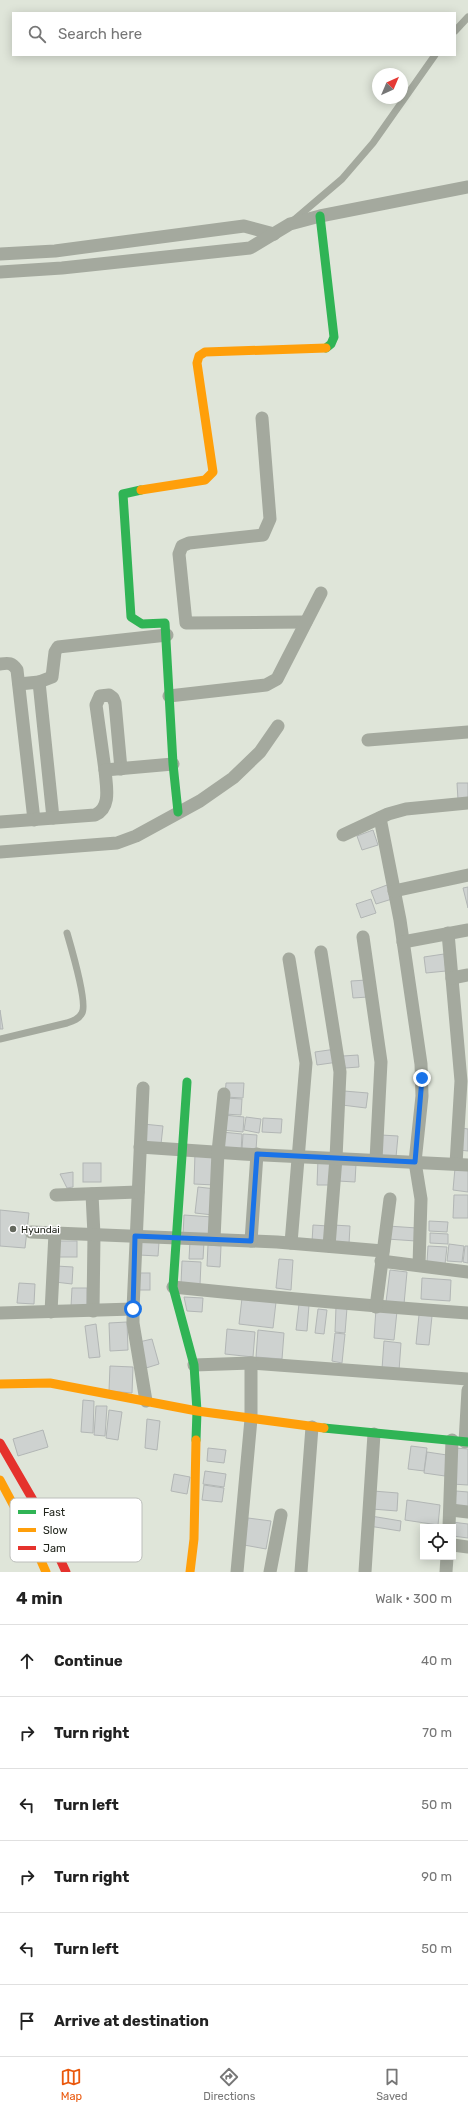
<!DOCTYPE html>
<html lang="en">
<head>
<meta charset="utf-8">
<style>
	:root { --surface:#fff; --page:#f2f2f2; --text:#222; --muted:#767676; --line:#e0e0e0; --accent:#ea580c }
	body { margin:0; font-family:Rubik,sans-serif; background:var(--page); color:var(--text) }
	.controls { position:absolute; right:12px; bottom:12px; display:grid; overflow:hidden; border-radius:0px; box-shadow:0 2px 10px #0003 }
	.controls button { width:36px; height:36px; display:grid; place-items:center; padding:0; border:0; border-bottom:1px solid var(--line); background:var(--surface); color:var(--text); font:20px sans-serif }
	.compass { position:absolute; left:372px; top:68px; width:36px; height:36px; border-radius:50%; background:var(--surface); box-shadow:0 2px 10px #0003; rotate:44deg }
	.stop { position:absolute; width:12px; height:12px; margin:-9px; border:3px solid #1a73e8; border-radius:50%; background:#fff }
	.stop.end { background:#1a73e8; border-color:#fff; box-shadow:0 1px 4px #0008 }
	.list { margin:0; padding:0; list-style:none }
	h2 { display:flex; justify-content:space-between; align-items:center; height:52px; margin:0; padding:0 16px; font-size:17px }
	h2 small { font-size:13px; font-weight:400; color:var(--muted) }
	.list li { display:grid; grid-template-columns:26px 1fr auto; gap:12px; align-items:center; box-sizing:border-box; height:72px; padding:0 16px; border-top:1px solid var(--line) }
	.list b { display:block; font-size:15px; white-space:nowrap }
	.list em { font-size:13px; font-style:normal; color:var(--muted) }
	.icon { flex:none; width:22px; height:22px; fill:none; stroke:currentColor; stroke-width:2; stroke-linecap:round; stroke-linejoin:round }
	.map { position:relative; flex:none; width:468px; height:1572px; overflow:hidden }
	.search { position:absolute; background:var(--surface); box-shadow:0 2px 10px #0003; left:12px; right:12px; top:12px; height:44px; display:flex; align-items:center; gap:10px; box-sizing:border-box; padding:0 14px; border-radius:0px; color:var(--muted); font-size:15px }
	.sheet { height:484px; background:var(--surface) }
	nav { display:flex; justify-content:space-around; align-items:center; box-sizing:border-box; height:56px; border-top:1px solid var(--line); background:var(--surface); font-size:11px; color:var(--muted) }
	nav a { display:grid; justify-items:center; gap:2px }
	nav .on { color:var(--accent) }
	.map>svg:first-child { display:block }
	.building { fill:#ced2d0; stroke:#b2b6b5 }
	.lines { fill:none; stroke-linecap:round; stroke-linejoin:round }
	.lane { stroke:#a4a99e; stroke-width:7 }
	.street { stroke:#a4a99e; stroke-width:13 }
	.fast { stroke:#30b455; stroke-width:9 }
	.slow { stroke:#ff9f0a; stroke-width:9 }
	.jam { stroke:#e5322d; stroke-width:9 }
	.route { stroke:#1a73e8; stroke-width:5 }
	.poi-dot { fill:#64685e; stroke:#fff; stroke-width:1.5 }
	.labels { text-anchor:middle; stroke-width:3; stroke-linejoin:round; paint-order:stroke }
	.poi-label { font-size:10px; fill:#21251c; stroke:#fff; text-anchor:start }
	.key { fill:#fff; stroke:#bcbebb; stroke-width:1 }
	.key-label { font-size:11px; fill:#21251c }
</style>
</head>
<body>
<div class="map">
<svg width="468" height="1572" viewBox="0 0 468 1572">
	<rect width="100%" height="100%" fill="#dfe5d9"/>
	<g class="building">
		<path d="M 457,783 L 468,783 L 468,800 L 458,800 Z"/>
		<path d="M 373,830 L 378,845 L 362,850 L 357,836 Z"/>
		<path d="M 387,885 L 392,899 L 376,904 L 371,891 Z"/>
		<path d="M 468,887 L 468,908 L 463,888 Z"/>
		<path d="M 371,899 L 376,913 L 361,918 L 356,904 Z"/>
		<path d="M 444,954 L 446,971 L 426,973 L 424,957 Z"/>
		<path d="M 367,980 L 368,997 L 353,998 L 351,981 Z"/>
		<path d="M 0,1010 L 3,1029 L 0,1029 Z"/>
		<path d="M 336,1049 L 338,1062 L 317,1065 L 315,1052 Z"/>
		<path d="M 358,1055 L 359,1067 L 345,1068 L 343,1056 Z"/>
		<path d="M 226,1083 L 244,1083 L 243,1098 L 225,1097 Z"/>
		<path d="M 344,1091 L 368,1093 L 366,1108 L 342,1105 Z"/>
		<path d="M 225,1098 L 242,1099 L 241,1115 L 224,1114 Z"/>
		<path d="M 224,1115 L 244,1117 L 243,1132 L 222,1130 Z"/>
		<path d="M 246,1117 L 261,1119 L 259,1133 L 244,1130 Z"/>
		<path d="M 263,1118 L 282,1119 L 281,1133 L 262,1132 Z"/>
		<path d="M 143,1124 L 163,1126 L 161,1144 L 142,1142 Z"/>
		<path d="M 462,1128 L 468,1129 L 468,1151 L 459,1150 Z"/>
		<path d="M 222,1132 L 242,1134 L 241,1153 L 221,1151 Z"/>
		<path d="M 243,1134 L 257,1135 L 256,1150 L 242,1150 Z"/>
		<path d="M 381,1135 L 398,1136 L 396,1157 L 379,1155 Z"/>
		<path d="M 195,1153 L 216,1154 L 215,1185 L 194,1184 Z"/>
		<path d="M 318,1159 L 334,1159 L 334,1185 L 317,1185 Z"/>
		<rect x="83" y="1163" width="18" height="19"/>
		<path d="M 339,1163 L 356,1164 L 355,1182 L 338,1181 Z"/>
		<path d="M 455,1168 L 468,1169 L 468,1192 L 453,1190 Z"/>
		<path d="M 73,1172 L 73,1187 L 67,1188 L 60,1174 Z"/>
		<path d="M 198,1187 L 216,1189 L 213,1215 L 195,1213 Z"/>
		<path d="M 454,1195 L 468,1195 L 468,1218 L 453,1218 Z"/>
		<path d="M 0,1210 L 29,1213 L 25,1248 L 0,1246 Z"/>
		<path d="M 184,1215 L 212,1217 L 211,1236 L 183,1235 Z"/>
		<path d="M 429,1221 L 448,1222 L 447,1232 L 429,1231 Z"/>
		<path d="M 313,1225 L 328,1226 L 327,1243 L 312,1242 Z"/>
		<path d="M 333,1225 L 350,1226 L 349,1244 L 333,1243 Z"/>
		<path d="M 388,1226 L 417,1228 L 416,1241 L 387,1239 Z"/>
		<path d="M 430,1233 L 448,1234 L 448,1244 L 430,1243 Z"/>
		<rect x="58" y="1241" width="19" height="16"/>
		<path d="M 140,1241 L 159,1242 L 158,1256 L 139,1255 Z"/>
		<path d="M 190,1241 L 204,1242 L 203,1259 L 189,1259 Z"/>
		<path d="M 449,1244 L 464,1246 L 462,1262 L 447,1261 Z"/>
		<path d="M 208,1245 L 221,1246 L 220,1267 L 207,1266 Z"/>
		<path d="M 428,1246 L 447,1247 L 445,1264 L 427,1262 Z"/>
		<path d="M 465,1246 L 468,1246 L 468,1263 L 463,1262 Z"/>
		<path d="M 279,1259 L 293,1260 L 291,1290 L 276,1288 Z"/>
		<path d="M 182,1261 L 201,1262 L 200,1285 L 181,1284 Z"/>
		<path d="M 56,1266 L 73,1267 L 72,1284 L 55,1282 Z"/>
		<path d="M 390,1270 L 407,1272 L 404,1304 L 386,1302 Z"/>
		<rect x="135" y="1273" width="15" height="17"/>
		<path d="M 422,1278 L 451,1280 L 450,1301 L 421,1299 Z"/>
		<path d="M 19,1283 L 35,1284 L 34,1304 L 17,1303 Z"/>
		<path d="M 72,1288 L 87,1288 L 87,1308 L 71,1307 Z"/>
		<path d="M 184,1297 L 203,1298 L 202,1312 L 187,1311 Z"/>
		<path d="M 242,1298 L 276,1302 L 273,1328 L 239,1324 Z"/>
		<path d="M 299,1304 L 309,1305 L 307,1331 L 296,1330 Z"/>
		<path d="M 336,1307 L 347,1308 L 345,1333 L 335,1332 Z"/>
		<path d="M 318,1309 L 327,1310 L 324,1334 L 315,1333 Z"/>
		<path d="M 376,1309 L 397,1311 L 394,1340 L 374,1338 Z"/>
		<path d="M 419,1315 L 432,1316 L 429,1345 L 416,1344 Z"/>
		<path d="M 127,1322 L 128,1350 L 110,1351 L 109,1323 Z"/>
		<path d="M 96,1324 L 100,1357 L 89,1358 L 85,1326 Z"/>
		<path d="M 227,1329 L 255,1332 L 253,1357 L 225,1354 Z"/>
		<path d="M 258,1330 L 284,1333 L 282,1359 L 256,1357 Z"/>
		<path d="M 335,1333 L 345,1334 L 342,1363 L 332,1361 Z"/>
		<path d="M 152,1339 L 159,1364 L 146,1368 L 139,1342 Z"/>
		<path d="M 384,1341 L 401,1343 L 399,1371 L 382,1369 Z"/>
		<path d="M 110,1366 L 133,1367 L 132,1393 L 109,1391 Z"/>
		<path d="M 83,1400 L 94,1401 L 93,1433 L 81,1432 Z"/>
		<path d="M 96,1406 L 107,1406 L 105,1436 L 94,1435 Z"/>
		<path d="M 109,1410 L 122,1412 L 118,1440 L 106,1438 Z"/>
		<path d="M 147,1419 L 160,1421 L 157,1450 L 145,1448 Z"/>
		<path d="M 43,1430 L 48,1447 L 18,1456 L 13,1439 Z"/>
		<path d="M 411,1446 L 427,1448 L 424,1471 L 408,1469 Z"/>
		<path d="M 208,1448 L 226,1450 L 224,1463 L 207,1461 Z"/>
		<path d="M 455,1448 L 468,1449 L 468,1485 L 452,1484 Z"/>
		<path d="M 427,1452 L 447,1455 L 445,1476 L 424,1473 Z"/>
		<path d="M 205,1471 L 226,1474 L 224,1487 L 203,1484 Z"/>
		<path d="M 174,1474 L 190,1477 L 187,1494 L 171,1491 Z"/>
		<path d="M 204,1485 L 224,1488 L 222,1502 L 202,1500 Z"/>
		<path d="M 373,1491 L 398,1493 L 397,1511 L 372,1509 Z"/>
		<path d="M 456,1491 L 468,1492 L 468,1507 L 455,1505 Z"/>
		<path d="M 407,1500 L 440,1505 L 438,1525 L 405,1520 Z"/>
		<path d="M 371,1516 L 401,1521 L 400,1531 L 369,1526 Z"/>
		<path d="M 248,1518 L 271,1521 L 266,1549 L 244,1545 Z"/>
		<path d="M 452,1522 L 468,1524 L 468,1538 L 453,1536 Z"/>
	</g>
	<g class="lines">
		<g class="lane">
			<path d="M 455,31 L 468,17"/>
			<path d="M 294,220 L 342,179 L 373,143 L 435,55"/>
			<path d="M 0,1039 L 67,1023 C 73,1021 79,1019 82,1013 C 88,1003 71,947 67,933"/>
		</g>
		<g class="street">
			<path d="M 0,254 L 55,251 L 244,226 L 274,234"/>
			<path d="M 0,272 L 62,268 L 250,248 L 290,224 L 320,216 L 468,187"/>
			<path d="M 262,418 L 270,519 L 263,535 L 189,543 L 182,546 L 179,554 L 186,623 L 306,622"/>
			<path d="M 0,664 C 8,663 12,662 17,670 L 34,820"/>
			<path d="M 39,682 L 52,677 L 55,652 L 58,647 L 167,635"/>
			<path d="M 19,684 L 39,682 L 53,818"/>
			<path d="M 169,696 L 266,685 L 277,679 L 321,593"/>
			<path d="M 368,740 L 468,732"/>
			<path d="M 105,770 L 96,705 L 100,696 L 109,695 L 113,698 L 115,703 L 121,769"/>
			<path d="M 380,818 L 400,920 L 421,1064 L 422,1096 L 415,1162 L 421,1199 L 419,1265"/>
			<path d="M 0,822 L 95,815 C 112,808 106,785 105,770 L 173,764"/>
			<path d="M 343,835 L 388,814 L 406,809 L 468,803"/>
			<path d="M 0,852 L 117,843 L 136,836 L 200,801 L 233,778 L 260,752 L 278,726"/>
			<path d="M 394,891 L 468,875"/>
			<path d="M 448,933 L 461,1081 L 456,1164"/>
			<path d="M 363,937 L 381,1062 L 376,1160"/>
			<path d="M 403,942 L 468,930"/>
			<path d="M 321,952 L 340,1072 L 336,1158 L 329,1246"/>
			<path d="M 289,959 L 306,1063 L 291,1243"/>
			<path d="M 452,978 L 468,975"/>
			<path d="M 143,1088 L 133,1309 L 133,1323 L 146,1401"/>
			<path d="M 140,1147 L 243,1154 L 468,1165"/>
			<path d="M 92,1194 L 94,1235 L 93,1311"/>
			<path d="M 56,1195 L 138,1192"/>
			<path d="M 31,1232 L 277,1242 L 383,1251"/>
			<path d="M 214,1239 L 218,1152 L 224,1094"/>
			<path d="M 251,1241 L 257,1154"/>
			<path d="M 381,1261 L 468,1272"/>
			<path d="M 173,1287 C 271,1297 369,1306 468,1313"/>
			<path d="M 376,1307 L 390,1199"/>
			<path d="M 51,1312 L 55,1233"/>
			<path d="M 0,1313 L 133,1309"/>
			<path d="M 194,1365 L 251,1363 L 468,1379"/>
			<path d="M 465,1442 L 468,1390"/>
			<path d="M 451,1510 L 468,1512"/>
			<path d="M 449,1527 L 452,1440"/>
			<path d="M 453,1545 L 468,1547"/>
			<path d="M 237,1572 L 251,1419 L 251,1363"/>
			<path d="M 270,1572 L 281,1515"/>
			<path d="M 301,1572 L 312,1427"/>
			<path d="M 365,1572 L 374,1434"/>
			<path d="M 446,1572 L 447,1557"/>
		</g>
		<g class="fast">
			<path d="M 320,216 L 334,337 L 331,344 L 326,348"/>
			<path d="M 141,490 L 123,494 L 131,617 L 142,624 L 165,623 L 173,764 L 178,812"/>
			<path d="M 187,1082 L 173,1287 L 194,1365 L 197,1411 L 196,1440"/>
			<path d="M 324,1428 L 468,1442"/>
		</g>
		<g class="slow">
			<path d="M 141,490 L 205,480 L 213,472 L 197,363 L 199,356 L 205,352 L 326,348"/>
			<path d="M 0,1384 L 50,1383 L 197,1411 L 324,1428"/>
			<path d="M 0,1480 L 31,1538 L 46,1572"/>
			<path d="M 190,1572 L 194,1539 L 196,1440"/>
		</g>
		<path class="jam" d="M 0,1443 L 33,1500 L 66,1572"/>
	</g>
	<g class="lines">
		<path class="route" d="M 133,1309 L 135,1236 L 251,1241 L 257,1154 L 415,1162 L 422,1078"/>
	</g>
	<circle class="poi-dot" cx="13" cy="1229" r="4"/>
	<g class="labels">
		<g class="poi-label">
			<text x="21" y="1233">Hyundai</text>
		</g>
	</g>
	<rect x="10" y="1498" width="132" height="64" rx="6" class="key"/>
	<rect x="18" y="1510" width="18" height="4" fill="#30b455"/>
	<rect x="18" y="1528" width="18" height="4" fill="#ff9f0a"/>
	<rect x="18" y="1546" width="18" height="4" fill="#e5322d"/>
	<g class="key-label">
		<text x="43" y="1516">Fast</text>
		<text x="43" y="1534">Slow</text>
		<text x="43" y="1552">Jam</text>
	</g>
</svg>
<div class="controls">
<button><svg class="icon" aria-label="locate" viewBox="0 0 24 24"><circle cx="12" cy="12" r="6"/><path d="M12 2v4M12 18v4M2 12h4M18 12h4"/></svg></button>
</div>
<svg class="compass" viewBox="-18 -18 36 36"><path d="M0-13l5 13h-10z" fill="#e53935"/><path d="M0 13l5-13h-10z" fill="#767676"/></svg>
<div class="stop" style="left:133px;top:1309px"></div>
<div class="stop end" style="left:422px;top:1078px"></div>
<div class="search"><svg class="icon" aria-label="search" viewBox="0 0 24 24"><circle cx="10" cy="10" r="6"/><path d="M15 15l6 6"/></svg>Search here</div>
</div>
<section class="sheet">
<h2>4 min<small>Walk · 300 m</small></h2>
<ul class="list">
<li><svg class="icon" aria-label="ahead" viewBox="0 0 24 24"><path d="M12 20V5M6 11l6-6 6 6"/></svg><div><b>Continue</b></div><em>40 m</em></li>
<li><svg class="icon" aria-label="right" viewBox="0 0 24 24"><path d="M7 20v-9h11M14 6l5 5-5 5"/></svg><div><b>Turn right</b></div><em>70 m</em></li>
<li><svg class="icon" aria-label="left" viewBox="0 0 24 24"><path d="M17 20v-9H6M10 6l-5 5 5 5"/></svg><div><b>Turn left</b></div><em>50 m</em></li>
<li><svg class="icon" aria-label="right" viewBox="0 0 24 24"><path d="M7 20v-9h11M14 6l5 5-5 5"/></svg><div><b>Turn right</b></div><em>90 m</em></li>
<li><svg class="icon" aria-label="left" viewBox="0 0 24 24"><path d="M17 20v-9H6M10 6l-5 5 5 5"/></svg><div><b>Turn left</b></div><em>50 m</em></li>
<li><svg class="icon" aria-label="arrive" viewBox="0 0 24 24"><path d="M6 21V4h12l-3 4 3 4H6"/></svg><div><b>Arrive at destination</b></div></li>
</ul>
</section>
<nav>
<a class="on"><svg class="icon" aria-label="map" viewBox="0 0 24 24"><path d="M3 6l6-2 6 2 6-2v14l-6 2-6-2-6 2zM9 4v14M15 6v14"/></svg>Map</a>
<a><svg class="icon" aria-label="directions" viewBox="0 0 24 24"><path d="M12 3l9 9-9 9-9-9zM9 14v-3h6M13 9l2 2-2 2"/></svg>Directions</a>
<a><svg class="icon" aria-label="saved" viewBox="0 0 24 24"><path d="M7 4h10v16l-5-4-5 4z"/></svg>Saved</a>
</nav>
</body>
</html>
